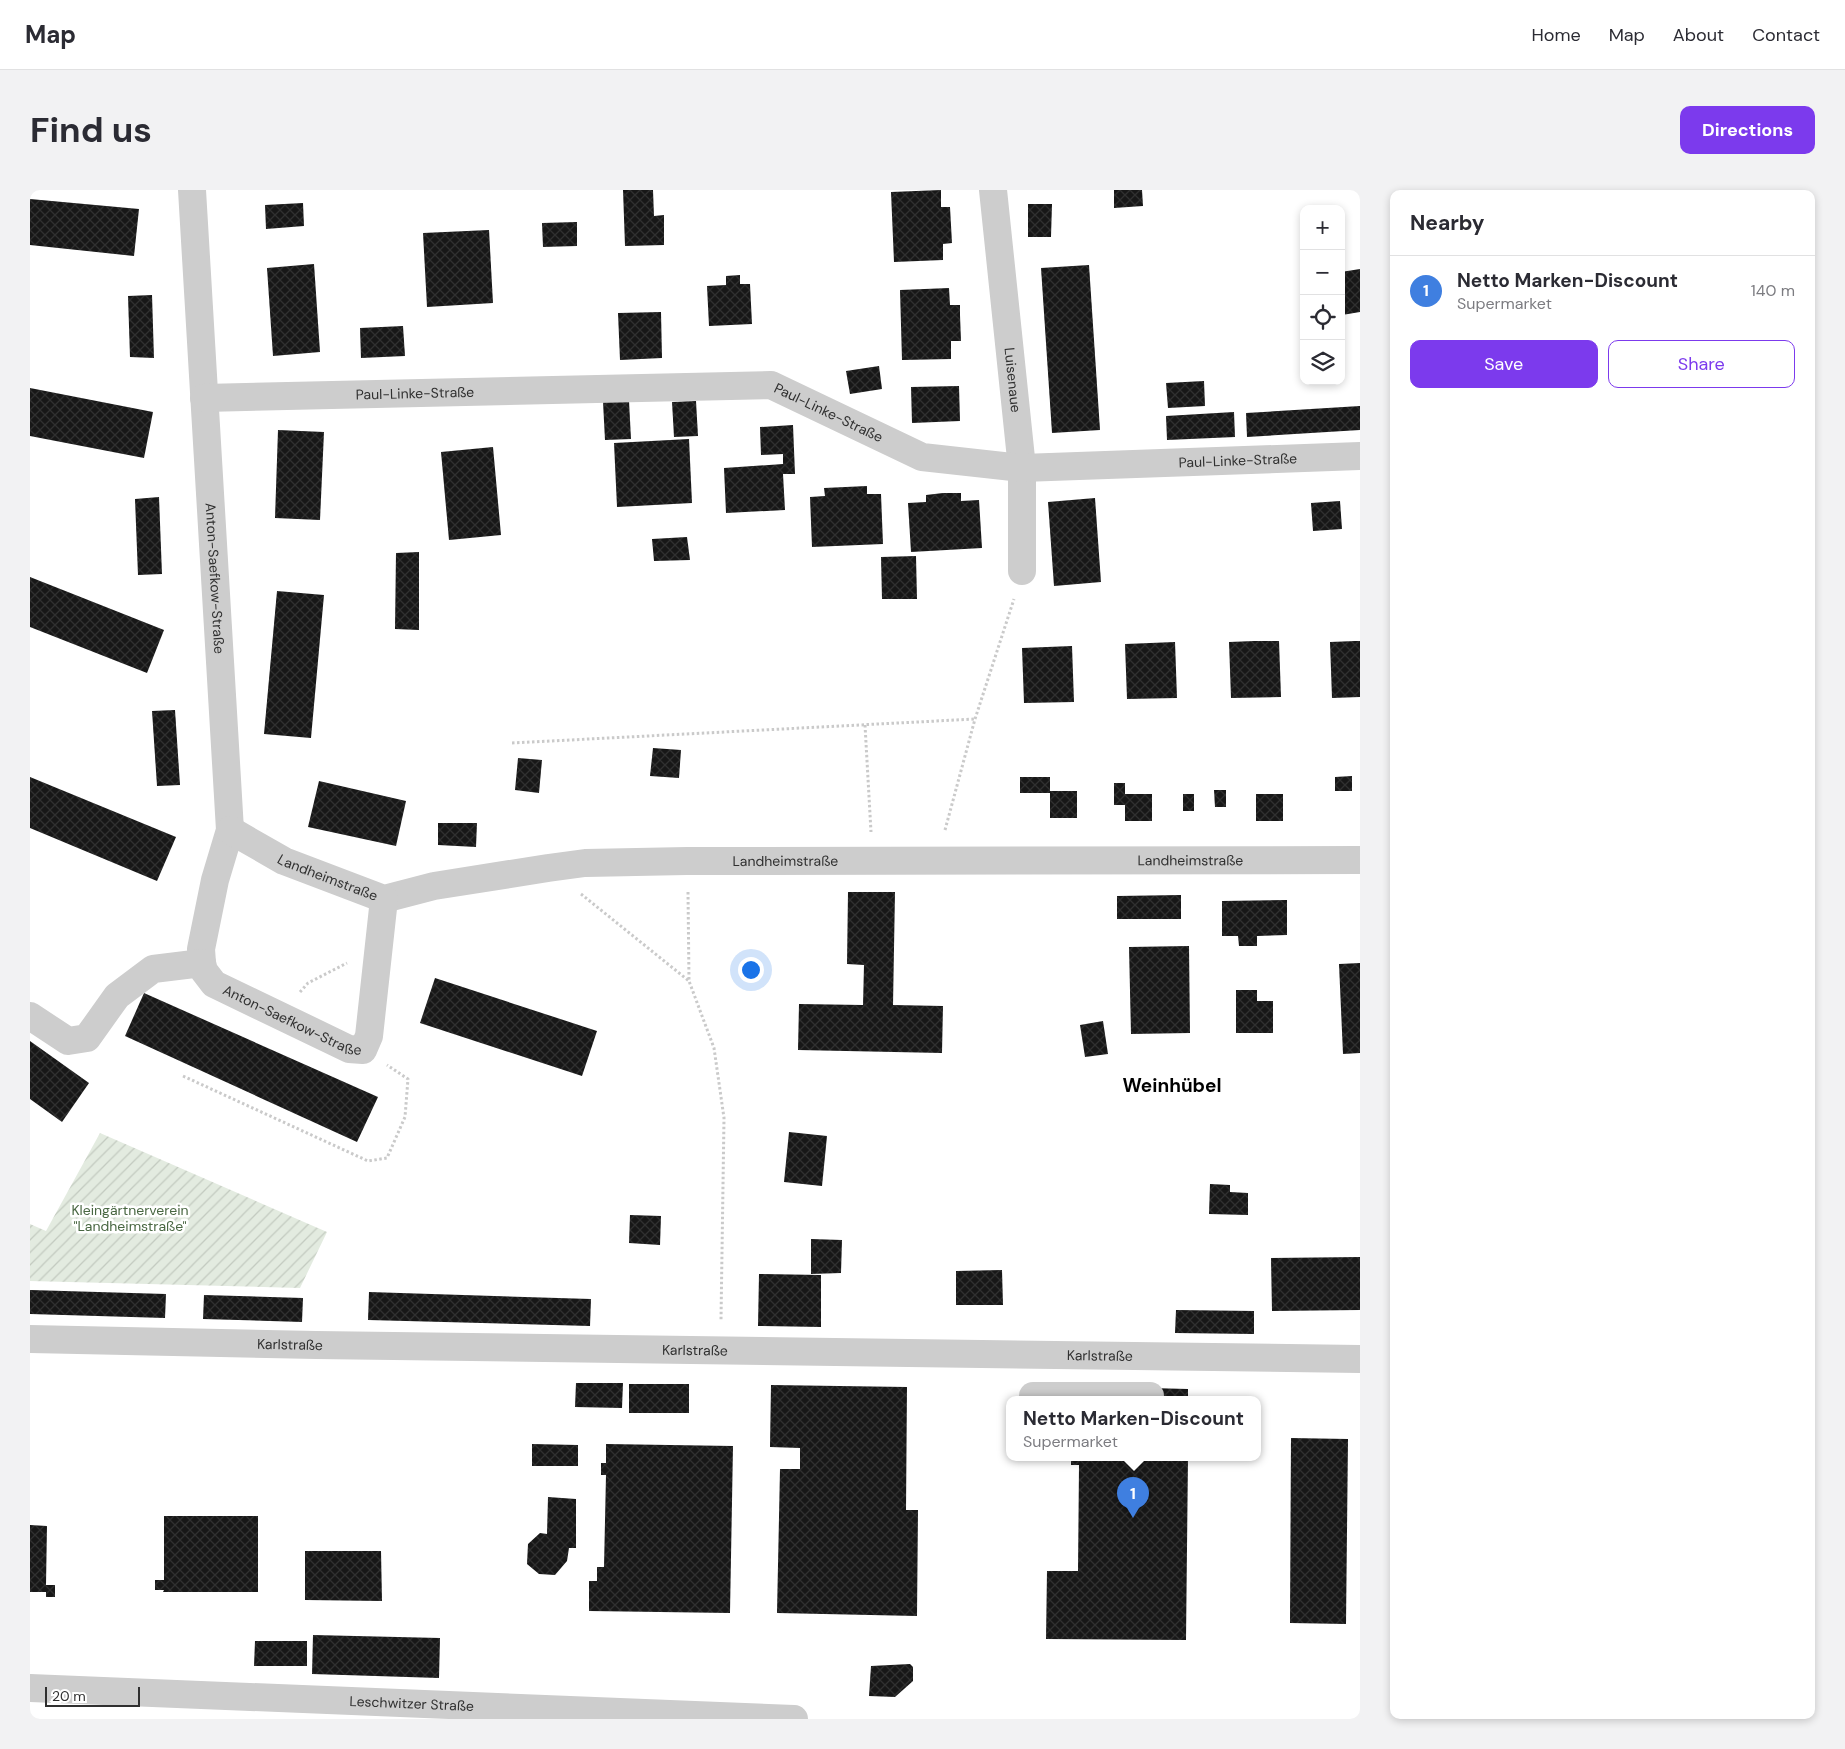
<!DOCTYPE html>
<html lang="en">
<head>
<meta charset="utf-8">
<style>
	:root { --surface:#fff; --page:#f2f2f3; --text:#2b2b33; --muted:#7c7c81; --line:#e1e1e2; --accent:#7c3aed }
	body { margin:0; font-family:"DM Sans",sans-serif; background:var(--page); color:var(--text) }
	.controls { position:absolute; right:15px; top:15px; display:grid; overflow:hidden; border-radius:10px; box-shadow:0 2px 8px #0003 }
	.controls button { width:45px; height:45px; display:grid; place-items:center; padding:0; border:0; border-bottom:1px solid var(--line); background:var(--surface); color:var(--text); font:25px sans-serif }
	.scale { position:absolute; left:15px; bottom:12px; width:95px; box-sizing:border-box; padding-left:5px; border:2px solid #303030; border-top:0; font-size:14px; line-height:18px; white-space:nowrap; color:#303030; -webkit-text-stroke:4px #fff; paint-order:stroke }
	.you { position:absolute; left:720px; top:779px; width:18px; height:18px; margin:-12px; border:4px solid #fff; border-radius:50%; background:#1a73e8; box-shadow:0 0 0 8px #1a73e833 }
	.badge { display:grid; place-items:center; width:32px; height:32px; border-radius:50%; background:var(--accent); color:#fff; font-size:16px; font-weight:700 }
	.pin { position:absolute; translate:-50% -41px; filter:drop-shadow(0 1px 2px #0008) }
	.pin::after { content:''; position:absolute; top:26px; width:18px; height:15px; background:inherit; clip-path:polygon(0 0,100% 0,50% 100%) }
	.popup { position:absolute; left:976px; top:1206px; width:255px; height:65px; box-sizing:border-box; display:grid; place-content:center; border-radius:10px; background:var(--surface); filter:drop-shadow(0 1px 4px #0005); font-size:16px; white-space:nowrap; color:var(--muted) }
	.popup b { font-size:19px; color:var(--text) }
	.popup::after { content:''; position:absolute; left:50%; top:100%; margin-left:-10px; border:10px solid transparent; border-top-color:var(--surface) }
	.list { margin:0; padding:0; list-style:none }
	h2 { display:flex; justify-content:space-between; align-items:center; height:65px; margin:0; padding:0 20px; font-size:21px }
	h2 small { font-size:16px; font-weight:400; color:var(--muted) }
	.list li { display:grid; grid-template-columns:32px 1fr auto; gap:15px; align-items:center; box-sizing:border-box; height:70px; padding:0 20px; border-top:1px solid var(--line) }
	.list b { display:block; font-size:19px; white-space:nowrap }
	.list p { margin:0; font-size:16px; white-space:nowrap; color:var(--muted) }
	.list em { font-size:16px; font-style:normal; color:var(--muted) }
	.actions { display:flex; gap:10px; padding:15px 20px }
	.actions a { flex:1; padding:11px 0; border:1px solid var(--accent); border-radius:10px; text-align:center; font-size:18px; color:var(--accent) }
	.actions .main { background:var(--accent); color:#fff }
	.icon { flex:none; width:28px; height:28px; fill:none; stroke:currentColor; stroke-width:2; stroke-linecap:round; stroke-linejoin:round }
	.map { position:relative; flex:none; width:1330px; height:1529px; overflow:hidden; border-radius:10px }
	header { display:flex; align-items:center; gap:30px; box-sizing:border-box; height:70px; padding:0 25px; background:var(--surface); border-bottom:1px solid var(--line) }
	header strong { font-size:24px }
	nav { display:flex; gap:28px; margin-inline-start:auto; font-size:18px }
	.intro { display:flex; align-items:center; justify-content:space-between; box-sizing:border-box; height:120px; padding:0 30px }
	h1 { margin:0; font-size:35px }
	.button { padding:12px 22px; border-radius:10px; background:var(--accent); color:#fff; font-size:18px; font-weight:700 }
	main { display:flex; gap:30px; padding:0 30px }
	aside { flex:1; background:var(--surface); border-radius:10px; box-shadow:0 2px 8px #0003 }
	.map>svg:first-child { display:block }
	.garden { fill:url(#garden-furrows) }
	.building { fill:url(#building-cross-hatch) }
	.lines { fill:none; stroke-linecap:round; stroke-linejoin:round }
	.path { stroke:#cacaca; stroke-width:3; stroke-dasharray:2.5 2.5; stroke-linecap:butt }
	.minor { stroke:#cdcdcd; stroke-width:28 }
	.labels { text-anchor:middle; stroke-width:5; stroke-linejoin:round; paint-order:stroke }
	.street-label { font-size:14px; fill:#303030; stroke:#fff }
	.park-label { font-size:14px; fill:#496742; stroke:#fff }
	.district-label { font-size:19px; font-weight:bold; fill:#000; stroke:#fff }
</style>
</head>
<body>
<header>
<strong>Map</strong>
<nav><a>Home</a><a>Map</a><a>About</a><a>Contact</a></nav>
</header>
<div class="intro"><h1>Find us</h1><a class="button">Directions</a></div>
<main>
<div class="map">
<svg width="1330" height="1529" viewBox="0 0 1330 1529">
	<defs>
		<pattern id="garden-furrows" width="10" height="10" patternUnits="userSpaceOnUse" patternTransform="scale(1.25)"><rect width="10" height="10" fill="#e3ebe0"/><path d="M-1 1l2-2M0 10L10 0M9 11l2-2" fill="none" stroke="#c3cac0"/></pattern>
		<pattern id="building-cross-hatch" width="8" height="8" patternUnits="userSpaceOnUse" patternTransform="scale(1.25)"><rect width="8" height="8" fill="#171717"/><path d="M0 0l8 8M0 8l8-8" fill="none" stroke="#303030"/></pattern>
	</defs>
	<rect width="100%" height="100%" fill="#fff"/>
	<path class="garden" d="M 70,943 L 297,1042 L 270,1098 L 0,1091 L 0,1034 L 16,1041 Z"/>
	<g class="building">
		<path d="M 593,0 L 623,0 L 624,26 L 634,25 L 634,55 L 595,56 Z"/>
		<path d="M 911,0 L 911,17 L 920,17 L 922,53 L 913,54 L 913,70 L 864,72 L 861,2 Z"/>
		<path d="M 1084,0 L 1112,0 L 1113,16 L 1084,18 Z"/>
		<path d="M 0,9 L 109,19 L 104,66 L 0,55 Z"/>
		<path d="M 273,13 L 274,36 L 236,39 L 235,15 Z"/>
		<path d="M 998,14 L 1022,14 L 1021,47 L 998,47 Z"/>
		<path d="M 547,32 L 547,56 L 513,57 L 512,33 Z"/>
		<path d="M 459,40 L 463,113 L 397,117 L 393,43 Z"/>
		<path d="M 284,74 L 290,162 L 243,166 L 237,78 Z"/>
		<path d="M 1059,75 L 1070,240 L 1022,243 L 1011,78 Z"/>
		<path d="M 1330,79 L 1330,122 L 1312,125 L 1311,82 Z"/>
		<path d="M 710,85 L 710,94 L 720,94 L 722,134 L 679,136 L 677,96 L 696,95 L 696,86 Z"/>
		<path d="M 919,98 L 920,115 L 930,115 L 930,125 L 931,151 L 921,151 L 921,169 L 872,170 L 870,100 Z"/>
		<path d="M 122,105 L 124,168 L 100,167 L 98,106 Z"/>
		<path d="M 631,122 L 632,168 L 590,170 L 588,123 Z"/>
		<path d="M 373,136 L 375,166 L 331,168 L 330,138 Z"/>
		<path d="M 849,176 L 852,199 L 820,204 L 816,181 Z"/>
		<path d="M 1174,191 L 1175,216 L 1138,218 L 1136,193 Z"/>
		<path d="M 929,196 L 930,231 L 882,233 L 881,197 Z"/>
		<path d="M 0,198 L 123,222 L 114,268 L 0,246 Z"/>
		<path d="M 599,211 L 601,249 L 575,250 L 573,212 Z"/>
		<path d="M 666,211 L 668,246 L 644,247 L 642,212 Z"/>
		<path d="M 1330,216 L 1330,240 L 1217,247 L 1216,223 Z"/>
		<path d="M 1204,222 L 1205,247 L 1137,250 L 1136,226 Z"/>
		<path d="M 763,235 L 765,284 L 753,284 L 755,320 L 696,323 L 694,278 L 753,274 L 753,264 L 731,265 L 730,237 Z"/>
		<path d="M 248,240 L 294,242 L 290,330 L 245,328 Z"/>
		<path d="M 659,249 L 662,313 L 587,317 L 584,253 Z"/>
		<path d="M 463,257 L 471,345 L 419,350 L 411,262 Z"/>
		<path d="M 837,296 L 837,304 L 851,304 L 853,354 L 782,357 L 780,307 L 795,306 L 794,298 Z"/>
		<path d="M 913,303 L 931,303 L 931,311 L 949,310 L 952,358 L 881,362 L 878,313 L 896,312 L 896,305 Z"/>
		<path d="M 129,307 L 132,384 L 108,385 L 105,309 Z"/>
		<path d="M 1065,308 L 1071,392 L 1024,396 L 1018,312 Z"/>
		<path d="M 1310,311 L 1312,339 L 1283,341 L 1281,313 Z"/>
		<path d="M 657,347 L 660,370 L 624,371 L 622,349 Z"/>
		<path d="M 389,362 L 389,440 L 365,439 L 366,363 Z"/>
		<path d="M 886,366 L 887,409 L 852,409 L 851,367 Z"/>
		<path d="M 0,387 L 134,440 L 117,483 L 0,437 Z"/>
		<path d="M 247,401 L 294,405 L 281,548 L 234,544 Z"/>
		<path d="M 1224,451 L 1249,451 L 1251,507 L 1201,508 L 1199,452 Z"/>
		<path d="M 1325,451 L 1330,451 L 1330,507 L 1302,508 L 1300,452 Z"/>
		<path d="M 1145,452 L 1147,508 L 1097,509 L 1095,454 Z"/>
		<path d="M 1042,456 L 1044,512 L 994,513 L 992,458 Z"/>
		<path d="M 145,520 L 150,595 L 127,596 L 122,521 Z"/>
		<path d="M 623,558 L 651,560 L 649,588 L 620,586 Z"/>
		<path d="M 488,568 L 512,570 L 509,603 L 485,600 Z"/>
		<path d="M 1322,586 L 1322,601 L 1305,601 L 1305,587 Z"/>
		<path d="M 0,587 L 146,647 L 127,691 L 0,638 Z"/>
		<path d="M 990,587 L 1020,587 L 1020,601 L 1047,601 L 1047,628 L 1020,628 L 1020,603 L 990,603 Z"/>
		<path d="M 289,591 L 376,611 L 366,656 L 278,637 Z"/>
		<path d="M 1084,593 L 1095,593 L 1095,604 L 1122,604 L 1122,631 L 1095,631 L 1095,615 L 1084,615 Z"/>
		<path d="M 1184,600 L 1196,600 L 1196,617 L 1185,617 Z"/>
		<rect x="1153" y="604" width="11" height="17"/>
		<rect x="1226" y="604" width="27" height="27"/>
		<path d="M 408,633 L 447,633 L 446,657 L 408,655 Z"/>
		<path d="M 818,702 L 865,702 L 863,815 L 913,816 L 912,863 L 768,860 L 769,814 L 833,815 L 834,775 L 817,774 Z"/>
		<path d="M 1151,705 L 1151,729 L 1087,729 L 1087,706 Z"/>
		<path d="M 1257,710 L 1257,745 L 1227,746 L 1227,756 L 1209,756 L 1208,746 L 1192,746 L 1192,711 Z"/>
		<path d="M 1159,756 L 1160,843 L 1101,844 L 1099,757 Z"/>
		<path d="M 1330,773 L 1330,863 L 1313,864 L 1309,774 Z"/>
		<path d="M 405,788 L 567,841 L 552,886 L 390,833 Z"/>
		<path d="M 1206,800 L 1227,800 L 1227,811 L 1243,811 L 1243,843 L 1206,843 Z"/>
		<path d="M 114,803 L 348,907 L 327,952 L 95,846 Z"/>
		<path d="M 1073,831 L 1078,864 L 1055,867 L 1050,835 Z"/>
		<path d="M 0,851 L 59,893 L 32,932 L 0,909 Z"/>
		<path d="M 759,942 L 797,946 L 792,996 L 754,992 Z"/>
		<path d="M 1180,994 L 1200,995 L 1200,1002 L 1218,1003 L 1218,1025 L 1179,1024 Z"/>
		<path d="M 600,1025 L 631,1026 L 630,1055 L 599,1053 Z"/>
		<path d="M 781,1049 L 812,1050 L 811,1083 L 781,1084 Z"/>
		<path d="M 1330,1067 L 1330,1120 L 1242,1121 L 1241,1068 Z"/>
		<path d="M 972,1080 L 973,1115 L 926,1115 L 926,1081 Z"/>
		<path d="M 729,1084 L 791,1085 L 791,1137 L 728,1136 Z"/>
		<path d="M 0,1100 L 136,1104 L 135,1128 L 0,1124 Z"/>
		<path d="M 339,1102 L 561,1109 L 560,1136 L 338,1130 Z"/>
		<path d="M 174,1105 L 273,1108 L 272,1132 L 173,1129 Z"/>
		<path d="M 1146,1120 L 1224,1121 L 1224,1144 L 1145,1143 Z"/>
		<path d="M 546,1193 L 593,1193 L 592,1218 L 545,1217 Z"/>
		<rect x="599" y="1194" width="60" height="29"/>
		<path d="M 741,1195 L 877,1197 L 876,1320 L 888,1320 L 887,1426 L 747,1423 L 750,1279 L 770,1279 L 770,1258 L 740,1257 Z"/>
		<path d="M 1120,1198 L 1158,1199 L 1158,1209 L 1120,1209 Z"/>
		<path d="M 1261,1248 L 1318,1249 L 1316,1434 L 1260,1433 Z"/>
		<path d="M 502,1254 L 548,1255 L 548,1276 L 502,1276 Z"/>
		<path d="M 576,1254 L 703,1256 L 700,1423 L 559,1421 L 559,1391 L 567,1391 L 567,1377 L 574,1377 L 576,1285 L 571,1285 L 571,1273 L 576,1273 Z"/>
		<path d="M 1041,1267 L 1158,1267 L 1156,1450 L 1016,1449 L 1017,1381 L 1048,1381 L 1049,1275 L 1041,1275 Z"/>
		<path d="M 518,1307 L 546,1309 L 546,1358 L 539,1358 L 537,1371 L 525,1385 L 509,1384 L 497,1374 L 498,1354 L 510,1343 L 517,1344 Z"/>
		<path d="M 134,1326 L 228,1326 L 228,1402 L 133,1402 L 134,1400 L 125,1400 L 125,1390 L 134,1390 Z"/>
		<path d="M 0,1335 L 17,1336 L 16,1395 L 25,1395 L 25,1407 L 16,1407 L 16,1402 L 0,1402 Z"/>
		<path d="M 275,1361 L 351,1361 L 352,1411 L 275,1410 Z"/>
		<path d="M 283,1445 L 410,1448 L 409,1488 L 282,1484 Z"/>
		<path d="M 225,1451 L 277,1451 L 277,1476 L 224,1476 Z"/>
		<path d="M 880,1474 L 883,1477 L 883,1491 L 865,1507 L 839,1506 L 841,1476 Z"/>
	</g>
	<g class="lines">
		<g class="path">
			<path d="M 835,535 L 841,642"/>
			<path d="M 482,553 L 945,529"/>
			<path d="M 915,640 L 945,529 L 984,409"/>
			<path d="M 658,702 L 659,791 L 684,858 L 694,928 L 691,1130"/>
			<path d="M 551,704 L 659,791"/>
			<path d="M 270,802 L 278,793 L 317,773"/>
			<path d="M 153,886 L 338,971 L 357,968 L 375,927 L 378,889 L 357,875"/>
		</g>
		<g class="minor">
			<path id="s1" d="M 162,0 L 200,640 L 185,690 L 171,759 L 172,773"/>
			<path id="s2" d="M 963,0 L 992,278 L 992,381"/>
			<path id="s3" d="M 174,208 L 741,195 L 892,267 L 992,278 L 1330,266"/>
			<path id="s4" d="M 200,640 L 254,671 L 354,709 L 404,696 L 518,678 L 555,673 L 657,671 L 1330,670"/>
			<path id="s5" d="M 0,826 L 38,851 L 57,848 L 87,806 L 123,779 L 172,773 L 174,781 L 184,794 L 319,859 L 333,860 L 339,846 L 354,709"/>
			<path id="s6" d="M 0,1149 L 286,1155 L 1330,1169"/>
			<path d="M 1003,1206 L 1120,1206"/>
			<path id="s7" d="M 0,1498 L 764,1529"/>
		</g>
	</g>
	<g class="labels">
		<g class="street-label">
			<text dy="5" stroke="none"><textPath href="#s2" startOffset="191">Luisenaue</textPath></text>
			<text dy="5" stroke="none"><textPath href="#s3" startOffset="211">Paul-Linke-Straße</textPath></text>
			<text dy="5" stroke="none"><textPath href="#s3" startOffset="631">Paul-Linke-Straße</textPath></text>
			<text dy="5" stroke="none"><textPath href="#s3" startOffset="1051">Paul-Linke-Straße</textPath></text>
			<text dy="5" stroke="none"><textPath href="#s1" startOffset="389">Anton-Saefkow-Straße</textPath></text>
			<text dy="5" stroke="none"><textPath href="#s4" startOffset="979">Landheimstraße</textPath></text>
			<text dy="5" stroke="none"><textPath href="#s4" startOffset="574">Landheimstraße</textPath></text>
			<text dy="5" stroke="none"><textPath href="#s4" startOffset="109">Landheimstraße</textPath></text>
			<text dy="5" stroke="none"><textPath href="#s5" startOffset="322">Anton-Saefkow-Straße</textPath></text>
			<text dy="5" stroke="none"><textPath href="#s6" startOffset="260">Karlstraße</textPath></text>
			<text dy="5" stroke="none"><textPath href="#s6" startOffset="665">Karlstraße</textPath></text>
			<text dy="5" stroke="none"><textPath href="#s6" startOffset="1070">Karlstraße</textPath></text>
			<text dy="5" stroke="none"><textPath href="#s7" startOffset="382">Leschwitzer Straße</textPath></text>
		</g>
		<g class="park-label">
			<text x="100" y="1025">Kleingärtnerverein<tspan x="100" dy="16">"Landheimstraße"</tspan></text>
		</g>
		<g class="district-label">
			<text x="1142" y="902">Weinhübel</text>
		</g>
	</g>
</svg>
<div class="controls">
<button>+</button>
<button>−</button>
<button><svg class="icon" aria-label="locate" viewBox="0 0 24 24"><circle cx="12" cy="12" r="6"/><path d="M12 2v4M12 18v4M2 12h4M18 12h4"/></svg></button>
<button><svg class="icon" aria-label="layers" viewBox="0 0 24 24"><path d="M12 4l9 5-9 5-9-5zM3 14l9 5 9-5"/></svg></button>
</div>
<div class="scale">20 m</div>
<div class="you"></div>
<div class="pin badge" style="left:1103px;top:1328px;background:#3f7fe0">1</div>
<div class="popup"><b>Netto Marken-Discount</b>Supermarket</div>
</div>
<aside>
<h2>Nearby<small></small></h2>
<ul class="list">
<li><span class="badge" style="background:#3f7fe0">1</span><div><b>Netto Marken-Discount</b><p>Supermarket</p></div><em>140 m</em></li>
</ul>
<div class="actions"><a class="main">Save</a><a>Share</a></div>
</aside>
</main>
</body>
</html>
